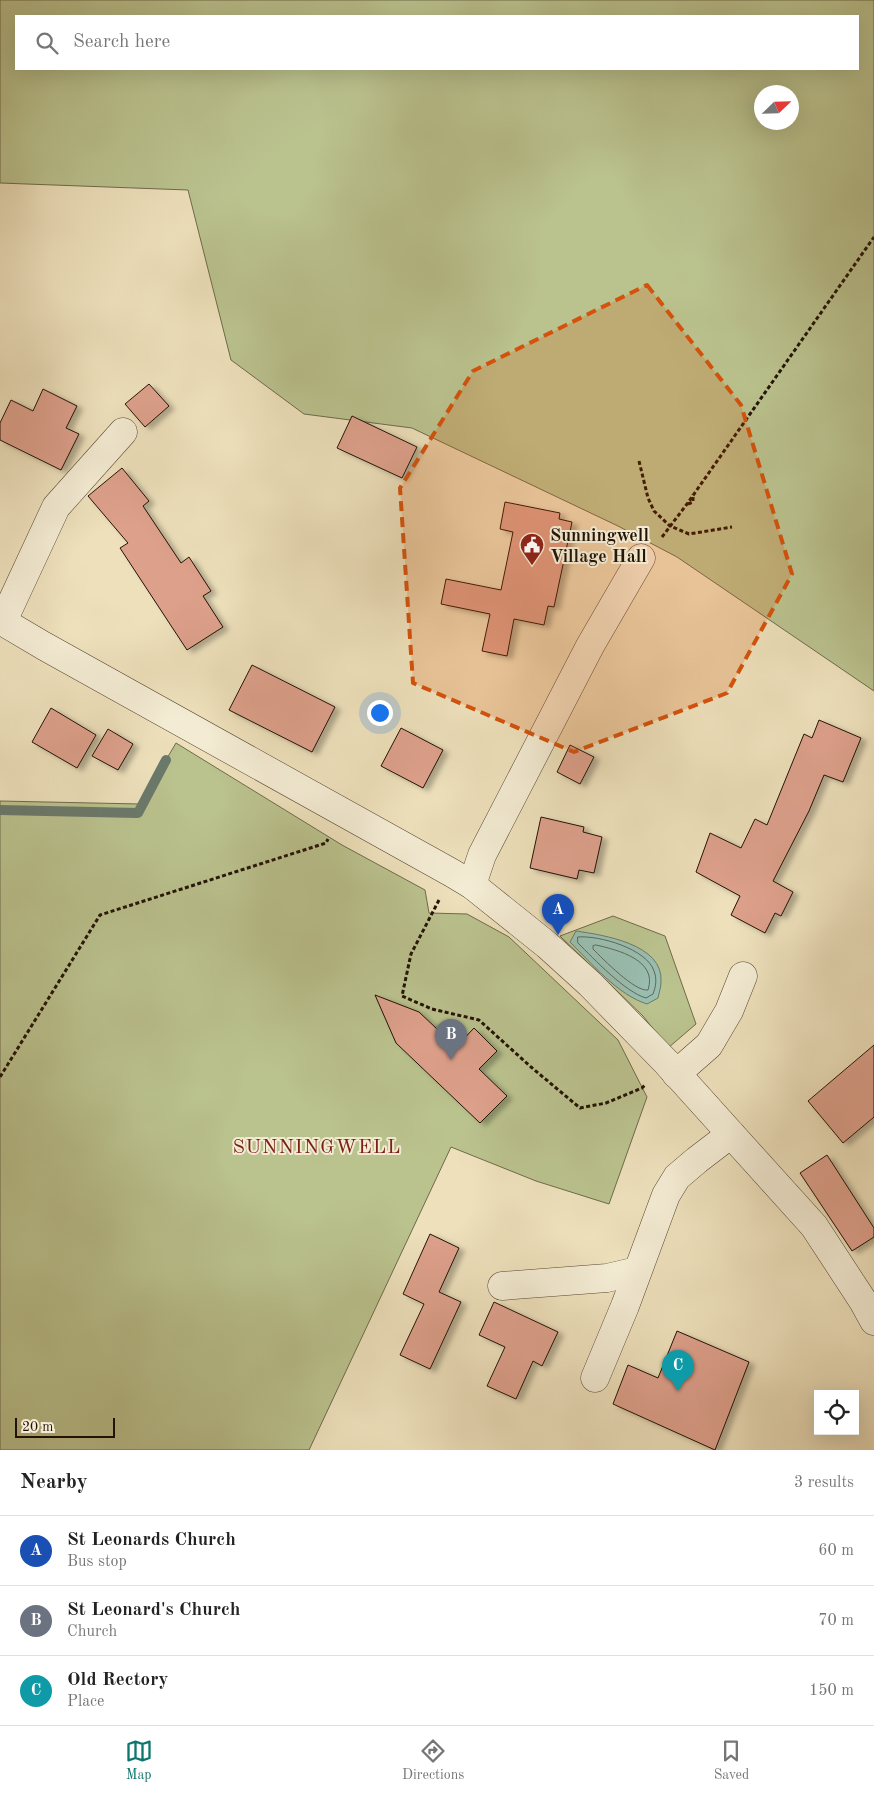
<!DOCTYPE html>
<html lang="en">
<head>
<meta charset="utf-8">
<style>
	:root { --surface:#fff; --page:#f6f6f6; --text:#222; --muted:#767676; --line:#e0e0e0; --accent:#0f766e }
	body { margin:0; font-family:"Old Standard TT",serif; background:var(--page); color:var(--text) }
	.controls { position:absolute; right:15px; bottom:15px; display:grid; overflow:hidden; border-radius:0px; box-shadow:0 5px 20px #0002 }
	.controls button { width:45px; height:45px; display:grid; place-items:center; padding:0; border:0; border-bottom:1px solid var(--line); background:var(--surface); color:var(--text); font:25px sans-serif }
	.compass { position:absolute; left:754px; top:85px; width:45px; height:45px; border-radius:50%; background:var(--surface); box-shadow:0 5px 20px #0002; rotate:67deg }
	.scale { position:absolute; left:15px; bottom:12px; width:100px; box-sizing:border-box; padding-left:5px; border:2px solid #231205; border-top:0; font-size:14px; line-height:18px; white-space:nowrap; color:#231205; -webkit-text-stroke:4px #f3ebd3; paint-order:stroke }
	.you { position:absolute; left:379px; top:712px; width:18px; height:18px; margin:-12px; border:4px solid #fff; border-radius:50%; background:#1a73e8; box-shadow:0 0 0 8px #1a73e833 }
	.badge { display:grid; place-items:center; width:32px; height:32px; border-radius:50%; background:var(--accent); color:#fff; font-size:16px; font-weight:700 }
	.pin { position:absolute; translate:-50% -41px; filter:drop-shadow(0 1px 2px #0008) }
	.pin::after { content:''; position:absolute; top:26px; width:18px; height:15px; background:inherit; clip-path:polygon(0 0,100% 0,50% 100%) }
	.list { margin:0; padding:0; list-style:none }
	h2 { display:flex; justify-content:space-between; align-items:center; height:65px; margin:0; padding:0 20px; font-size:21px }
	h2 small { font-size:16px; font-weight:400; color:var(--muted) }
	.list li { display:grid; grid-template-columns:32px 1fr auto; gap:15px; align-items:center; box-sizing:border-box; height:70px; padding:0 20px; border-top:1px solid var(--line) }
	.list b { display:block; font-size:19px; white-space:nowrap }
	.list p { margin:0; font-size:16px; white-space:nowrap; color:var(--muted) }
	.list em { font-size:16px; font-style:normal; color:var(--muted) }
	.icon { flex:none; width:28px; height:28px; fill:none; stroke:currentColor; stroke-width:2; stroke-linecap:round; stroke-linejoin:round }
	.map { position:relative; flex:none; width:874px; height:1450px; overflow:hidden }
	.search { position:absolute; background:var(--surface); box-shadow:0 5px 20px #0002; left:15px; right:15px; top:15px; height:55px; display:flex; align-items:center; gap:12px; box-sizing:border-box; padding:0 18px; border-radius:0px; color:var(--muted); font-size:19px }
	.sheet { height:275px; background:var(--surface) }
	nav { display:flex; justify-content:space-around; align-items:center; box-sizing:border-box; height:70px; border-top:1px solid var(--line); background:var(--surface); font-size:14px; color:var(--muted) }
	nav a { display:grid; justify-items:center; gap:2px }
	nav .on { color:var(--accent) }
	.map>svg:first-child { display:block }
	.green { fill:#bac28e; stroke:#6e6a4a; fill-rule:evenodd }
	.water { fill:#99bdaf; stroke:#6a796b }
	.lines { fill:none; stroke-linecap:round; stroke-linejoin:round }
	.shore { stroke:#5e685a; stroke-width:1 }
	.stream { stroke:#6a796b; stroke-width:10 }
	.building { fill:#dda08b; stroke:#231205; filter:url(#shadow) }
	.minor-casing { stroke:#564632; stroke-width:29 }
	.path { stroke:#231205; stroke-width:3; stroke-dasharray:4 2.5; stroke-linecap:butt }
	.minor { stroke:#f3ebd3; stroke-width:28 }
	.marked { fill:#d4520b; fill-opacity:0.2; stroke:#d4520b; stroke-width:4; stroke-dasharray:10 6; stroke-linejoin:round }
	.labels { text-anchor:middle; stroke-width:4; stroke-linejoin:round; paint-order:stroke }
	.poi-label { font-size:18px; font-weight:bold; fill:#231205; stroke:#f3ebd3; text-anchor:start }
	.quarter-label { font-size:20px; letter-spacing:1px; fill:#7a1f14; stroke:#f3ebd3 }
</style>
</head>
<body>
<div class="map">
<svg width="874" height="1450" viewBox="0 0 874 1450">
	<defs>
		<filter id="shadow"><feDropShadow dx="5.5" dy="3" stdDeviation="2.5" flood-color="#0004"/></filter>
	</defs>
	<rect width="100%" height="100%" fill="#ede0bb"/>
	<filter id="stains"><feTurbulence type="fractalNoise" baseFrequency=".004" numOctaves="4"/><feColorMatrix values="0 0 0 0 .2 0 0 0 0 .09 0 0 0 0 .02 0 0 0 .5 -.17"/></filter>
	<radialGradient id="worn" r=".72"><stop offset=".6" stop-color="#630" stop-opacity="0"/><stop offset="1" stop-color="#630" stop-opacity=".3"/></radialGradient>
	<g class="green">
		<path d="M 0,0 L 874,0 L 874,691 L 677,557 L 618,526 L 412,428 L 304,414 L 231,360 L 188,190 L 0,183 ZM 16,16 L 858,16 L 858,69 L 16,69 ZM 762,92 L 792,92 L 792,122 L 762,122 Z"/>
		<path d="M 176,743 L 342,845 L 425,890 L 429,913 L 467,914 L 509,937 L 618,1040 L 647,1097 L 609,1204 L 536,1181 L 451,1147 L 309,1450 L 0,1450 L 0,801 L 140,804 Z"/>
		<path d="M 613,916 L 665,936 L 696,1024 L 668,1048 L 643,1016 L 560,936 Z"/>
	</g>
	<path class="water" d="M 576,931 C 603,935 664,944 661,982 C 661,987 659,993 658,998 L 647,1004 C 618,995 591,963 570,942 Z"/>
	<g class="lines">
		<g class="shore">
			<path d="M 578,937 C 599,935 647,949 654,971 C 657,979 656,986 653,994 L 646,998 C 625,992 594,959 578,943 Z"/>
			<path d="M 596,945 C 618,950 658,960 648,990 C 635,992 603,959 593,949 L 593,946 Z"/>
		</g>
		<path class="stream" d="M 0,810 L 138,813 L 166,760"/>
	</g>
	<g class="building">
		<path d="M 149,384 L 169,406 L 145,427 L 125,404 Z"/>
		<path d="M 43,389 L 77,406 L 66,428 L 79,434 L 61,470 L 0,440 L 0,423 L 11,400 L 33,411 Z"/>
		<path d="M 352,416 L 417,447 L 402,478 L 337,448 Z"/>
		<path d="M 122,468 L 149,501 L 143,506 L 181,563 L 189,557 L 211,591 L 203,596 L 223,627 L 187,650 L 120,548 L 128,543 L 88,496 Z"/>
		<path d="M 505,502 L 560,513 L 559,519 L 572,522 L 554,607 L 548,606 L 544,625 L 514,619 L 507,656 L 482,651 L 490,614 L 441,604 L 446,579 L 501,590 L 513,532 L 500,529 Z"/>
		<path d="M 252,665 L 335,707 L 312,752 L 229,710 Z"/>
		<path d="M 51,708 L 96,735 L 77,768 L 32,742 Z"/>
		<path d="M 819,720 L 861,738 L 843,782 L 824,775 L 809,811 L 773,881 L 793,892 L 781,916 L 775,913 L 765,933 L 731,915 L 740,896 L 696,872 L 710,833 L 741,848 L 755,819 L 767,825 L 804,734 L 812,738 Z"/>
		<path d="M 401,728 L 443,750 L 423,788 L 381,766 Z"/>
		<path d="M 108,729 L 133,744 L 118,770 L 92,756 Z"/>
		<path d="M 570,745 L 594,757 L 580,784 L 557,772 Z"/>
		<path d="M 541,817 L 584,827 L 583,832 L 602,837 L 594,873 L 579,870 L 577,879 L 530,868 Z"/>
		<path d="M 375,995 L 419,1012 L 456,1047 L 474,1028 L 497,1051 L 479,1069 L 507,1096 L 480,1123 L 396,1043 Z"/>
		<path d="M 874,1045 L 874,1117 L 843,1143 L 808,1101 Z"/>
		<path d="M 827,1155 L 874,1228 L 874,1237 L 852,1251 L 800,1173 Z"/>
		<path d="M 430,1234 L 459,1248 L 439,1292 L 461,1302 L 430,1369 L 400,1355 L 424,1304 L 403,1294 Z"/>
		<path d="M 494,1302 L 558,1332 L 542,1366 L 533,1361 L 516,1399 L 487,1386 L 505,1347 L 479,1335 Z"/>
		<path d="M 677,1331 L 749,1362 L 715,1450 L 613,1404 L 628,1365 L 658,1378 Z"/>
	</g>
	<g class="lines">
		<defs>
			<g id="minor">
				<path d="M 0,620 L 44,646 L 452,873 L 472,885 L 547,945 L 590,984 L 667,1063 L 814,1226 L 863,1301 L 874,1321"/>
				<path d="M 3,621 L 56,507 L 123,432"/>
				<path d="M 472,885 L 482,855 L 590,646 L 641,558"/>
				<path d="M 676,1074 L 709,1045 L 729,1011 L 743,976"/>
				<path d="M 502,1286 L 607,1278 L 637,1271"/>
				<path d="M 595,1378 L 625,1306 L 666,1195 L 677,1177 L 697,1160 L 731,1134"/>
			</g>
		</defs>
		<use href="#minor" class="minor-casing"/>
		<g class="path">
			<path d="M 639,461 L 648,498 L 654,511 L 670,526 L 689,534 L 732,527"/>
			<path d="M 688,504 L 693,502 L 693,494"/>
			<path d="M 662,537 L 687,504 L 874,237"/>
			<path d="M 439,900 L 411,954 L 402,996 L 432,1009 L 479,1020 L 531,1067 L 580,1108 L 606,1103 L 642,1088 L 645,1085"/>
			<path d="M 0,1077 L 100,915 L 326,843 L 328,839"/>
		</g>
		<use href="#minor" class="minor"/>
	</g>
	<path class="marked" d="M 647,285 L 741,405 L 792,574 L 727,693 L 574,752 L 413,683 L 400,488 L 473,371 Z"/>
	<defs>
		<symbol id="civic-pin" viewBox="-11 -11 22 30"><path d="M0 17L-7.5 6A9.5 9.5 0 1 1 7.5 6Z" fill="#8f2418" stroke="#f3ebd3"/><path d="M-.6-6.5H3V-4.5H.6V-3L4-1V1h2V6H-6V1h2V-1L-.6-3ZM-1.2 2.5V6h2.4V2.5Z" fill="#fff"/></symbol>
	</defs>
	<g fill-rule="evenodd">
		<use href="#civic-pin" x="518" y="531" width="28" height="38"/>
	</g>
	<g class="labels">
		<g class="poi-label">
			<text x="550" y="541">Sunningwell<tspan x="550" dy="21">Village Hall</tspan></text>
		</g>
		<g class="quarter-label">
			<text x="317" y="1153">SUNNINGWELL</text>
		</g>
	</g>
	<rect width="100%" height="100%" filter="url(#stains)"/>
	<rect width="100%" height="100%" fill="url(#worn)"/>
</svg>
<div class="controls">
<button><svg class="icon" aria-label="locate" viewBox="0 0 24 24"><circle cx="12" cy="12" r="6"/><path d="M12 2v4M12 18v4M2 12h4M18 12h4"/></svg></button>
</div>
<svg class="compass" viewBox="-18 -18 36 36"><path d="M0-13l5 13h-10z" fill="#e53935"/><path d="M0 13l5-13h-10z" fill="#767676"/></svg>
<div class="scale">20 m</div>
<div class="you"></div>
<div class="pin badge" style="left:558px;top:935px;background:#1a4fb4">A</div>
<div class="pin badge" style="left:451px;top:1060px;background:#6b7280">B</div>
<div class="pin badge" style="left:678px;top:1391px;background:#0f9aa8">C</div>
<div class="search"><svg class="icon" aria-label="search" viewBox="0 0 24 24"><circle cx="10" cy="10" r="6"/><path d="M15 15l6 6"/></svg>Search here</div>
</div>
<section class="sheet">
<h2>Nearby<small>3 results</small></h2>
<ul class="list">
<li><span class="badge" style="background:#1a4fb4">A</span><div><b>St Leonards Church</b><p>Bus stop</p></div><em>60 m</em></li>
<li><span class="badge" style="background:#6b7280">B</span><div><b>St Leonard's Church</b><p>Church</p></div><em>70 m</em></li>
<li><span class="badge" style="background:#0f9aa8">C</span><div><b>Old Rectory</b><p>Place</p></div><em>150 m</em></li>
</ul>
</section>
<nav>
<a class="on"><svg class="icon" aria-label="map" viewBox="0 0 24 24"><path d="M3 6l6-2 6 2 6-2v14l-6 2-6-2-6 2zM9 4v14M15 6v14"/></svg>Map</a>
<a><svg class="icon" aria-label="directions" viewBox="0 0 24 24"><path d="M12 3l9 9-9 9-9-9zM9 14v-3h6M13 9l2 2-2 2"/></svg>Directions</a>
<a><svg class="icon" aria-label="saved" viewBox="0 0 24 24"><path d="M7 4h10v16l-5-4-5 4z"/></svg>Saved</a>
</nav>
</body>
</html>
